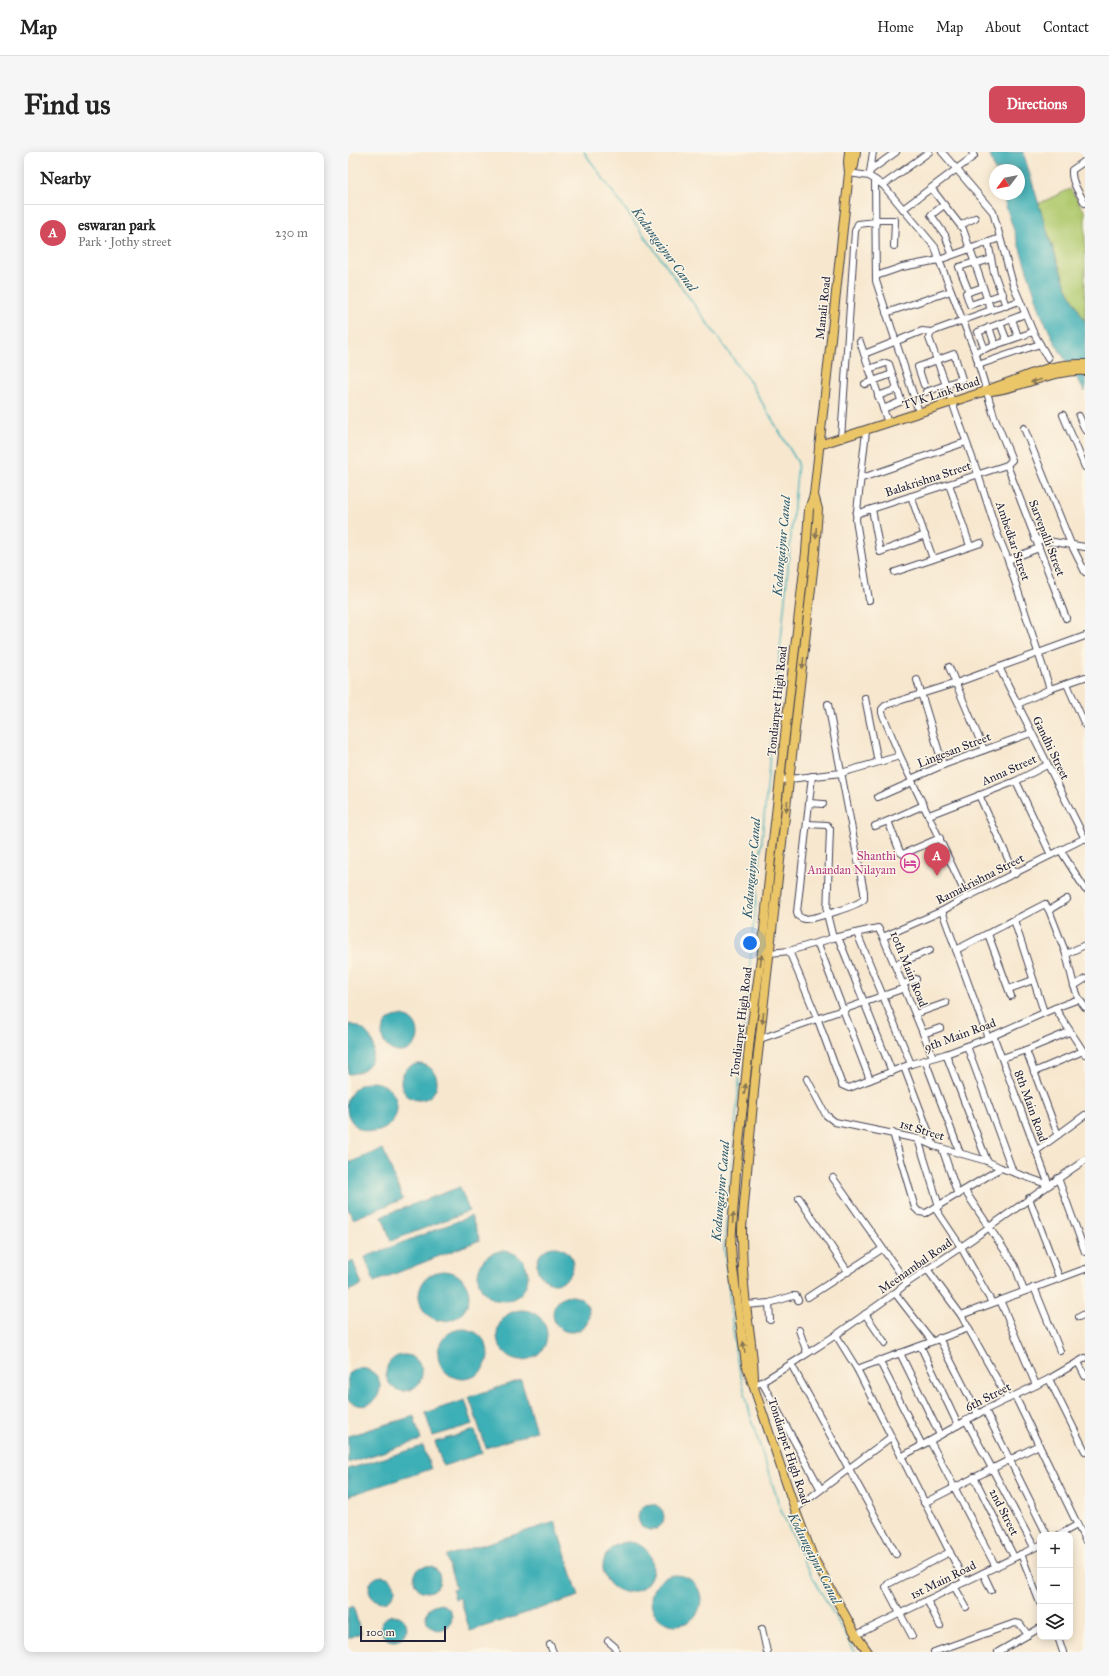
<!DOCTYPE html>
<html lang="en">
<head>
<meta charset="utf-8">
<style>
	:root { --surface:#fff; --page:#f6f6f6; --text:#222; --muted:#767676; --line:#e0e0e0; --accent:#d1495b }
	body { margin:0; font-family:"IM FELL Great Primer",serif; background:var(--page); color:var(--text) }
	.controls { position:absolute; right:12px; bottom:12px; display:grid; overflow:hidden; border-radius:8px; box-shadow:0 2px 10px #0003 }
	.controls button { width:36px; height:36px; display:grid; place-items:center; padding:0; border:0; border-bottom:1px solid var(--line); background:var(--surface); color:var(--text); font:20px sans-serif }
	.compass { position:absolute; left:641px; top:12px; width:36px; height:36px; border-radius:50%; background:var(--surface); box-shadow:0 2px 10px #0003; rotate:238deg }
	.scale { position:absolute; left:12px; bottom:10px; width:86px; box-sizing:border-box; padding-left:4px; border:2px solid #22223b; border-top:0; font-size:11px; line-height:14px; white-space:nowrap; color:#22223b; -webkit-text-stroke:3px #fcf5e5; paint-order:stroke }
	.you { position:absolute; left:402px; top:791px; width:14px; height:14px; margin:-10px; border:3px solid #fff; border-radius:50%; background:#1a73e8; box-shadow:0 0 0 6px #1a73e833 }
	.badge { display:grid; place-items:center; width:26px; height:26px; border-radius:50%; background:var(--accent); color:#fff; font-size:13px; font-weight:700 }
	.pin { position:absolute; translate:-50% -33px; filter:drop-shadow(0 1px 2px #0008) }
	.pin::after { content:''; position:absolute; top:21px; width:14px; height:12px; background:inherit; clip-path:polygon(0 0,100% 0,50% 100%) }
	.list { margin:0; padding:0; list-style:none }
	h2 { display:flex; justify-content:space-between; align-items:center; height:52px; margin:0; padding:0 16px; font-size:17px }
	h2 small { font-size:13px; font-weight:400; color:var(--muted) }
	.list li { display:grid; grid-template-columns:26px 1fr auto; gap:12px; align-items:center; box-sizing:border-box; height:56px; padding:0 16px; border-top:1px solid var(--line) }
	.list b { display:block; font-size:15px; white-space:nowrap }
	.list p { margin:0; font-size:13px; white-space:nowrap; color:var(--muted) }
	.list em { font-size:13px; font-style:normal; color:var(--muted) }
	.icon { flex:none; width:22px; height:22px; fill:none; stroke:currentColor; stroke-width:2; stroke-linecap:round; stroke-linejoin:round }
	.map { position:relative; flex:none; width:737px; height:1500px; overflow:hidden; border-radius:8px }
	header { display:flex; align-items:center; gap:24px; box-sizing:border-box; height:56px; padding:0 20px; background:var(--surface); border-bottom:1px solid var(--line) }
	header strong { font-size:19px }
	nav { display:flex; gap:22px; margin-inline-start:auto; font-size:14px }
	.intro { display:flex; align-items:center; justify-content:space-between; box-sizing:border-box; height:96px; padding:0 24px }
	h1 { margin:0; font-size:28px }
	.button { padding:10px 18px; border-radius:8px; background:var(--accent); color:#fff; font-size:14px; font-weight:700 }
	main { display:flex; gap:24px; padding:0 24px }
	aside { flex:1; background:var(--surface); border-radius:8px; box-shadow:0 2px 10px #0003 }
	.map>svg:first-child { display:block }
	.green { fill:#b0ca70; stroke:#697656 }
	.water { fill:#3dafb6; stroke:#306878 }
	.lines { fill:none; stroke-linecap:round; stroke-linejoin:round }
	.stream { stroke:#3dafb6; stroke-width:1.5 }
	.minor-casing { stroke:#424051; stroke-width:8 }
	.major-casing { stroke:#424051; stroke-width:10 }
	.minor { stroke:#fff; stroke-width:6 }
	.major { stroke:#ebc669; stroke-width:8 }
	.oneway { fill:#867452 }
	.labels { text-anchor:middle; stroke-width:3; stroke-linejoin:round; paint-order:stroke }
	.street-label { font-size:12px; fill:#22223b; stroke:#fcf5e5 }
	.hotel-label { font-size:12px; fill:#b23c85; stroke:#fcf5e5; text-anchor:end }
	.water-label { font-size:13px; font-style:italic; fill:#2d5a6c; stroke:#fcf5e5 }
</style>
</head>
<body>
<header>
<strong>Map</strong>
<nav><a>Home</a><a>Map</a><a>About</a><a>Contact</a></nav>
</header>
<div class="intro"><h1>Find us</h1><a class="button">Directions</a></div>
<main>
<aside>
<h2>Nearby<small></small></h2>
<ul class="list">
<li><span class="badge">A</span><div><b>eswaran park</b><p>Park · Jothy street</p></div><em>230 m</em></li>
</ul>
</aside>
<div class="map">
<svg width="737" height="1500" viewBox="0 0 737 1500">
	<rect width="100%" height="100%" fill="#fcf5e5"/>
	<filter id="ink" filterUnits="userSpaceOnUse"><feTurbulence type="fractalNoise" baseFrequency=".025" numOctaves="2"/><feDisplacementMap in="SourceGraphic" scale="8" xChannelSelector="R" yChannelSelector="G"/><feConvolveMatrix kernelMatrix="1 2 1 2 8 2 1 2 1" color-interpolation-filters="sRGB"/></filter>
	<filter id="wash" filterUnits="userSpaceOnUse"><feTurbulence type="fractalNoise" baseFrequency=".012" numOctaves="4" result="noise"/><feDisplacementMap in="SourceGraphic" scale="16" xChannelSelector="R" yChannelSelector="G"/><feGaussianBlur stdDeviation="0.9" result="paint"/><feColorMatrix in="noise" values="0 0 0 0 0 0 0 0 0 0 0 0 0 0 0 0 0 1.4 0 .05"/><feComposite in="paint" operator="in"/></filter>
	<g filter="url(#wash)">
		<rect width="100%" height="100%" fill="#f7e7cf"/>
		<path class="green" d="M 722,37 L 737,60 L 737,170 L 718,134 L 690,52 Z"/>
		<g class="water">
			<path d="M 641,0 L 675,0 L 702,89 L 718,134 L 737,170 L 737,240 L 707,191 L 694,164 L 654,42 L 671,42 L 671,18 L 647,18 L 647,19 Z"/>
			<circle cx="52" cy="882" r="18"/>
			<path d="M 1,872 C 36,878 32,922 0,922 Z"/>
			<circle cx="71" cy="930" r="18"/>
			<circle cx="24" cy="955" r="25"/>
			<path d="M 35,997 L 55,1047 L 5,1067 L 0,1056 L 0,1011 Z"/>
			<path d="M 112,1035 L 121,1059 L 43,1089 L 34,1064 Z"/>
			<path d="M 123,1064 L 132,1088 L 26,1130 L 17,1105 Z"/>
			<circle cx="207" cy="1113" r="18"/>
			<circle cx="155" cy="1124" r="25"/>
			<path d="M 5,1109 L 14,1133 L 0,1139 L 0,1111 Z"/>
			<circle cx="96" cy="1144" r="25"/>
			<circle cx="223" cy="1162" r="18"/>
			<circle cx="174" cy="1183" r="25"/>
			<circle cx="115" cy="1202" r="25"/>
			<circle cx="56" cy="1221" r="18"/>
			<path d="M 13,1216 C 49,1221 28,1270 0,1248 L 0,1222 L 7,1217 Z"/>
			<path d="M 173,1228 L 188,1279 L 138,1296 L 121,1245 Z"/>
			<path d="M 117,1248 L 125,1272 L 85,1284 L 77,1261 Z"/>
			<path d="M 66,1264 L 73,1288 L 0,1311 L 0,1284 Z"/>
			<path d="M 127,1278 L 134,1301 L 95,1314 L 87,1290 Z"/>
			<path d="M 75,1294 L 83,1317 L 0,1344 L 0,1317 Z"/>
			<circle cx="303" cy="1365" r="13"/>
			<path d="M 207,1370 L 231,1444 L 122,1479 L 112,1446 L 107,1447 L 104,1437 L 108,1436 L 98,1404 Z"/>
			<circle cx="280" cy="1415" r="25"/>
			<circle cx="79" cy="1427" r="13"/>
			<circle cx="328" cy="1448" r="25"/>
			<circle cx="34" cy="1437" r="13"/>
			<circle cx="91" cy="1465" r="13"/>
			<path d="M 5,1454 L 13,1481 L 0,1486 L 0,1456 Z"/>
			<circle cx="46" cy="1476" r="13"/>
		</g>
		<g class="lines">
			<path class="stream" d="M 236,0 L 402,230 L 450,311 L 402,812 L 376,1095 L 388,1204 L 404,1270 L 433,1358 L 457,1412 L 507,1500"/>
		</g>
	</g>
	<g filter="url(#ink)">
		<g class="lines">
			<defs>
				<g id="minor">
					<path d="M 594,0 L 645,60 L 665,132 L 685,180 L 700,206"/>
					<path d="M 737,9 L 724,18 C 723,30 731,41 737,51"/>
					<path d="M 523,18 L 548,0"/>
					<path d="M 522,20 L 525,0"/>
					<path d="M 501,21 L 521,24 L 535,33 L 587,95 L 591,108 L 627,200 L 646,264 L 664,308 L 659,313 L 508,362"/>
					<path d="M 527,28 L 528,129 L 571,260"/>
					<path d="M 535,33 L 581,0"/>
					<path d="M 584,37 L 615,77 L 643,158"/>
					<path d="M 596,53 L 583,63 L 597,83 L 604,102"/>
					<path d="M 555,57 L 626,4 L 624,0"/>
					<path d="M 528,68 L 547,68 L 546,94"/>
					<path d="M 613,73 L 627,66"/>
					<path d="M 640,90 L 646,121 L 658,154"/>
					<path d="M 627,112 L 643,107"/>
					<path d="M 528,124 L 554,115 L 591,108 L 652,86"/>
					<path d="M 635,135 L 618,141 L 622,153 L 655,142"/>
					<path d="M 621,140 L 611,115 L 627,110"/>
					<path d="M 672,149 L 643,158 L 583,180 L 581,186 L 630,322 L 649,381 L 660,408 L 702,537"/>
					<path d="M 538,161 L 603,139"/>
					<path d="M 664,167 L 670,185"/>
					<path d="M 652,171 L 659,189"/>
					<path d="M 641,175 L 647,193"/>
					<path d="M 512,190 L 540,271"/>
					<path d="M 637,197 L 630,180 L 677,162"/>
					<path d="M 627,200 L 685,180"/>
					<path d="M 516,202 L 574,179 L 583,180"/>
					<path d="M 630,213 L 692,192"/>
					<path d="M 521,217 L 538,211 L 541,212 L 553,248 L 552,250 L 535,257"/>
					<path d="M 517,232 L 544,222"/>
					<path d="M 576,233 L 570,215 L 606,202 L 614,227 L 578,240"/>
					<path d="M 530,244 L 549,237"/>
					<path d="M 715,263 L 737,315"/>
					<path d="M 731,264 L 737,278"/>
					<path d="M 676,276 L 723,392 L 737,420"/>
					<path d="M 518,279 L 508,368 L 521,448"/>
					<path d="M 493,287 L 507,79 L 510,72 L 528,70"/>
					<path d="M 659,313 L 718,466"/>
					<path d="M 514,326 L 618,290"/>
					<path d="M 601,332 L 622,394"/>
					<path d="M 563,344 L 585,407"/>
					<path d="M 524,357 L 532,400 L 577,383"/>
					<path d="M 687,387 L 737,395"/>
					<path d="M 660,408 L 691,396"/>
					<path d="M 547,420 L 633,391"/>
					<path d="M 601,515 L 636,598"/>
					<path d="M 651,515 L 737,687"/>
					<path d="M 569,528 L 595,613"/>
					<path d="M 719,532 L 737,573"/>
					<path d="M 517,546 L 530,610"/>
					<path d="M 670,552 L 702,537 L 737,525"/>
					<path d="M 552,604 L 534,561 L 534,557 L 538,553 L 608,531 L 737,484"/>
					<path d="M 464,624 L 449,760 L 450,764 C 453,766 453,766 456,767 C 466,767 510,754 516,747 L 516,740 L 480,552"/>
					<path d="M 563,627 L 619,745"/>
					<path d="M 433,628 L 493,621 L 552,604 L 563,627 L 595,613 L 683,581"/>
					<path d="M 668,629 L 703,703"/>
					<path d="M 631,643 L 667,722"/>
					<path d="M 530,645 L 564,630"/>
					<path d="M 461,651 L 475,652"/>
					<path d="M 576,653 L 540,669 L 552,700 L 555,702 L 592,686"/>
					<path d="M 581,663 L 668,629 L 699,613"/>
					<path d="M 459,672 L 479,673 L 482,677 L 479,762 L 485,786"/>
					<path d="M 527,674 L 540,669"/>
					<path d="M 713,699 L 737,737"/>
					<path d="M 701,758 L 719,747"/>
					<path d="M 594,759 L 640,886"/>
					<path d="M 666,768 L 696,860"/>
					<path d="M 509,781 L 563,912"/>
					<path d="M 640,782 L 663,844"/>
					<path d="M 490,785 L 544,920"/>
					<path d="M 535,785 L 594,759 L 619,745 L 737,686"/>
					<path d="M 470,792 L 522,928"/>
					<path d="M 608,798 L 697,752 L 701,758 L 718,802 L 726,834 L 731,847 L 737,855"/>
					<path d="M 441,799 L 470,868 L 494,933 L 501,936 L 563,912 L 598,902 L 640,886 L 707,856 L 731,847"/>
					<path d="M 422,801 L 441,799 L 485,786 L 530,776 L 535,785 L 585,905"/>
					<path d="M 718,802 L 737,793"/>
					<path d="M 547,813 L 582,798"/>
					<path d="M 555,832 L 568,827"/>
					<path d="M 726,834 L 737,827"/>
					<path d="M 661,837 L 685,828"/>
					<path d="M 707,856 L 737,902"/>
					<path d="M 567,862 L 598,851"/>
					<path d="M 575,882 L 592,876"/>
					<path d="M 645,883 L 701,1033"/>
					<path d="M 412,887 L 557,836"/>
					<path d="M 619,894 L 665,1020"/>
					<path d="M 678,898 L 710,983"/>
					<path d="M 598,902 L 639,1009"/>
					<path d="M 654,906 L 678,898 L 721,880"/>
					<path d="M 577,908 L 612,1001"/>
					<path d="M 556,915 L 586,994"/>
					<path d="M 686,920 L 735,899"/>
					<path d="M 459,927 L 478,963 L 487,970 L 570,987 L 586,994 L 639,1009 L 653,1016 L 701,1033"/>
					<path d="M 545,981 L 567,1056 L 571,1060 L 578,1061 L 653,1016"/>
					<path d="M 570,987 L 591,1054"/>
					<path d="M 594,996 L 610,1043"/>
					<path d="M 688,999 L 737,963"/>
					<path d="M 485,1026 L 559,1131"/>
					<path d="M 710,1026 L 737,1100"/>
					<path d="M 617,1039 L 667,1114 L 676,1139"/>
					<path d="M 451,1046 L 500,1120"/>
					<path d="M 681,1046 L 711,1125"/>
					<path d="M 587,1056 L 613,1095 L 644,1151"/>
					<path d="M 579,1117 L 613,1163 L 660,1247"/>
					<path d="M 686,1135 L 712,1199"/>
					<path d="M 547,1141 L 584,1189"/>
					<path d="M 460,1145 L 534,1097"/>
					<path d="M 652,1148 L 688,1233"/>
					<path d="M 421,1151 L 422,1168"/>
					<path d="M 398,1153 L 421,1151 L 445,1144 L 448,1144 L 450,1148"/>
					<path d="M 517,1162 L 537,1191"/>
					<path d="M 613,1163 L 737,1117"/>
					<path d="M 731,1165 L 737,1162"/>
					<path d="M 451,1178 L 459,1201"/>
					<path d="M 488,1183 L 509,1217 L 617,1430"/>
					<path d="M 591,1186 L 630,1262"/>
					<path d="M 573,1195 L 610,1273"/>
					<path d="M 552,1201 L 592,1283"/>
					<path d="M 531,1208 L 574,1293"/>
					<path d="M 730,1210 L 737,1224"/>
					<path d="M 443,1212 L 548,1402"/>
					<path d="M 509,1217 L 621,1176"/>
					<path d="M 701,1227 L 737,1299"/>
					<path d="M 414,1230 L 472,1336"/>
					<path d="M 406,1233 L 414,1230 L 443,1212 L 488,1183 L 547,1141 L 559,1131 L 613,1095 L 737,1008"/>
					<path d="M 667,1244 L 737,1388"/>
					<path d="M 637,1258 L 699,1383"/>
					<path d="M 618,1268 L 686,1395"/>
					<path d="M 582,1289 L 648,1415"/>
					<path d="M 553,1305 L 637,1258 L 701,1227 L 737,1206"/>
					<path d="M 626,1325 L 666,1405"/>
					<path d="M 576,1351 L 691,1293"/>
					<path d="M 447,1357 L 543,1285"/>
					<path d="M 711,1383 L 729,1373"/>
					<path d="M 673,1402 L 692,1451"/>
					<path d="M 635,1421 L 643,1438"/>
					<path d="M 606,1434 L 618,1455"/>
					<path d="M 579,1448 L 592,1474"/>
					<path d="M 414,1477 L 419,1500"/>
					<path d="M 508,1483 L 692,1393"/>
					<path d="M 564,1484 L 538,1435 L 540,1432 L 602,1400"/>
					<path d="M 710,1485 L 715,1500"/>
					<path d="M 260,1489 L 267,1495 L 268,1500"/>
					<path d="M 202,1493 L 205,1500"/>
					<path d="M 586,1500 L 667,1471 L 672,1472 L 680,1483"/>
					<path d="M 650,1500 L 692,1476"/>
				</g>
				<g id="major">
					<path d="M 501,0 L 500,10 L 501,21 L 466,343 L 461,357 L 458,400 L 423,706 L 414,799 L 402,886 L 388,1020 L 383,1093 L 384,1110 L 398,1212 L 447,1357 L 465,1405 L 508,1483 L 520,1500"/>
					<path d="M 501,21 L 506,14 L 508,0"/>
					<path d="M 643,239 C 674,236 705,217 737,219"/>
					<path d="M 471,293 L 638,239 C 648,234 657,232 667,228 C 692,218 710,211 737,212"/>
					<path d="M 406,1230 C 406,1204 401,1179 398,1153 C 395,1128 394,1102 394,1076 L 407,928 L 467,401 L 470,357 L 466,343"/>
				</g>
			</defs>
			<use href="#minor" class="minor-casing"/>
			<use href="#major" class="major-casing"/>
			<use href="#minor" class="minor"/>
			<use href="#major" class="major"/>
		</g>
		<defs><path id="oneway-solid" d="M-6-.8H1V-3.2L6.5 0L1 3.2V.8H-6Z"/></defs>
		<g class="oneway">
			<use href="#oneway-solid" transform="translate(688 229) rotate(164)"/>
			<use href="#oneway-solid" transform="translate(468 381) rotate(93)"/>
			<use href="#oneway-solid" transform="translate(455 511) rotate(96)"/>
			<use href="#oneway-solid" transform="translate(439 654) rotate(96)"/>
			<use href="#oneway-solid" transform="translate(413 808) rotate(-82)"/>
			<use href="#oneway-solid" transform="translate(415 866) rotate(96)"/>
			<use href="#oneway-solid" transform="translate(397 937) rotate(-81)"/>
			<use href="#oneway-solid" transform="translate(385 1066) rotate(-86)"/>
			<use href="#oneway-solid" transform="translate(396 1195) rotate(-99)"/>
		</g>
	</g>
	<defs>
		<symbol id="hotel-ring" viewBox="-11 -11 22 22"><circle r="9.5" fill="#fcf5e5" stroke="#d1479c" stroke-width="1.5"/><path d="M-6-4.5h1.5V1H6V5H4.5V3h-9V5H-6ZM-4 0a1.8 1.8 0 1 1 3.6 0ZM.5 0V-2.5h3Q6-2.5 6 0Z" fill="#d1479c"/></symbol>
	</defs>
	<g fill-rule="evenodd">
		<use href="#hotel-ring" x="551" y="700" width="22" height="22"/>
	</g>
	<g class="labels">
		<g class="street-label">
			<text transform="translate(475 156) rotate(-84)" y="4">Manali Road</text>
			<text transform="translate(593 241) rotate(-18)" y="4">TVK Link Road</text>
			<text transform="translate(580 327) rotate(-18)" y="4">Balakrishna Street</text>
			<text transform="translate(699 386) rotate(69)" y="4">Sarvepalli Street</text>
			<text transform="translate(665 389) rotate(71)" y="4">Ambedkar Street</text>
			<text transform="translate(429 549) rotate(-84)" y="4">Tondiarpet High Road</text>
			<text transform="translate(703 596) rotate(64)" y="4">Gandhi Street</text>
			<text transform="translate(606 598) rotate(-21)" y="4">Lingesan Street</text>
			<text transform="translate(661 618) rotate(-24)" y="4">Anna Street</text>
			<text transform="translate(632 727) rotate(-27)" y="4">Ramakrishna Street</text>
			<text transform="translate(561 817) rotate(68)" y="4">10th Main Road</text>
			<text transform="translate(393 870) rotate(-83)" y="4">Tondiarpet High Road</text>
			<text transform="translate(612 883) rotate(-20)" y="4">9th Main Road</text>
			<text transform="translate(683 954) rotate(70)" y="4">8th Main Road</text>
			<text transform="translate(574 978) rotate(17)" y="4">1st Street</text>
			<text transform="translate(567 1114) rotate(-35)" y="4">Meenambal Road</text>
			<text transform="translate(640 1245) rotate(-27)" y="4">6th Street</text>
			<text transform="translate(441 1299) rotate(72)" y="4">Tondiarpet High Road</text>
			<text transform="translate(656 1360) rotate(63)" y="4">2nd Street</text>
			<text transform="translate(595 1428) rotate(-26)" y="4">1st Main Road</text>
		</g>
		<g class="hotel-label">
			<text x="548" y="708">Shanthi<tspan x="548" dy="14">Anandan Nilayam</tspan></text>
		</g>
		<g class="water-label">
			<text transform="translate(317 97) rotate(54)" y="5">Kodungaiyur Canal</text>
			<text transform="translate(433 394) rotate(-85)" y="5">Kodungaiyur Canal</text>
			<text transform="translate(403 716) rotate(-85)" y="5">Kodungaiyur Canal</text>
			<text transform="translate(372 1039) rotate(-85)" y="5">Kodungaiyur Canal</text>
			<text transform="translate(467 1406) rotate(63)" y="5">Kodungaiyur Canal</text>
		</g>
	</g>
</svg>
<div class="controls">
<button>+</button>
<button>−</button>
<button><svg class="icon" aria-label="layers" viewBox="0 0 24 24"><path d="M12 4l9 5-9 5-9-5zM3 14l9 5 9-5"/></svg></button>
</div>
<svg class="compass" viewBox="-18 -18 36 36"><path d="M0-13l5 13h-10z" fill="#e53935"/><path d="M0 13l5-13h-10z" fill="#767676"/></svg>
<div class="scale">100 m</div>
<div class="you"></div>
<div class="pin badge" style="left:589px;top:724px">A</div>
</div>
</main>
</body>
</html>
